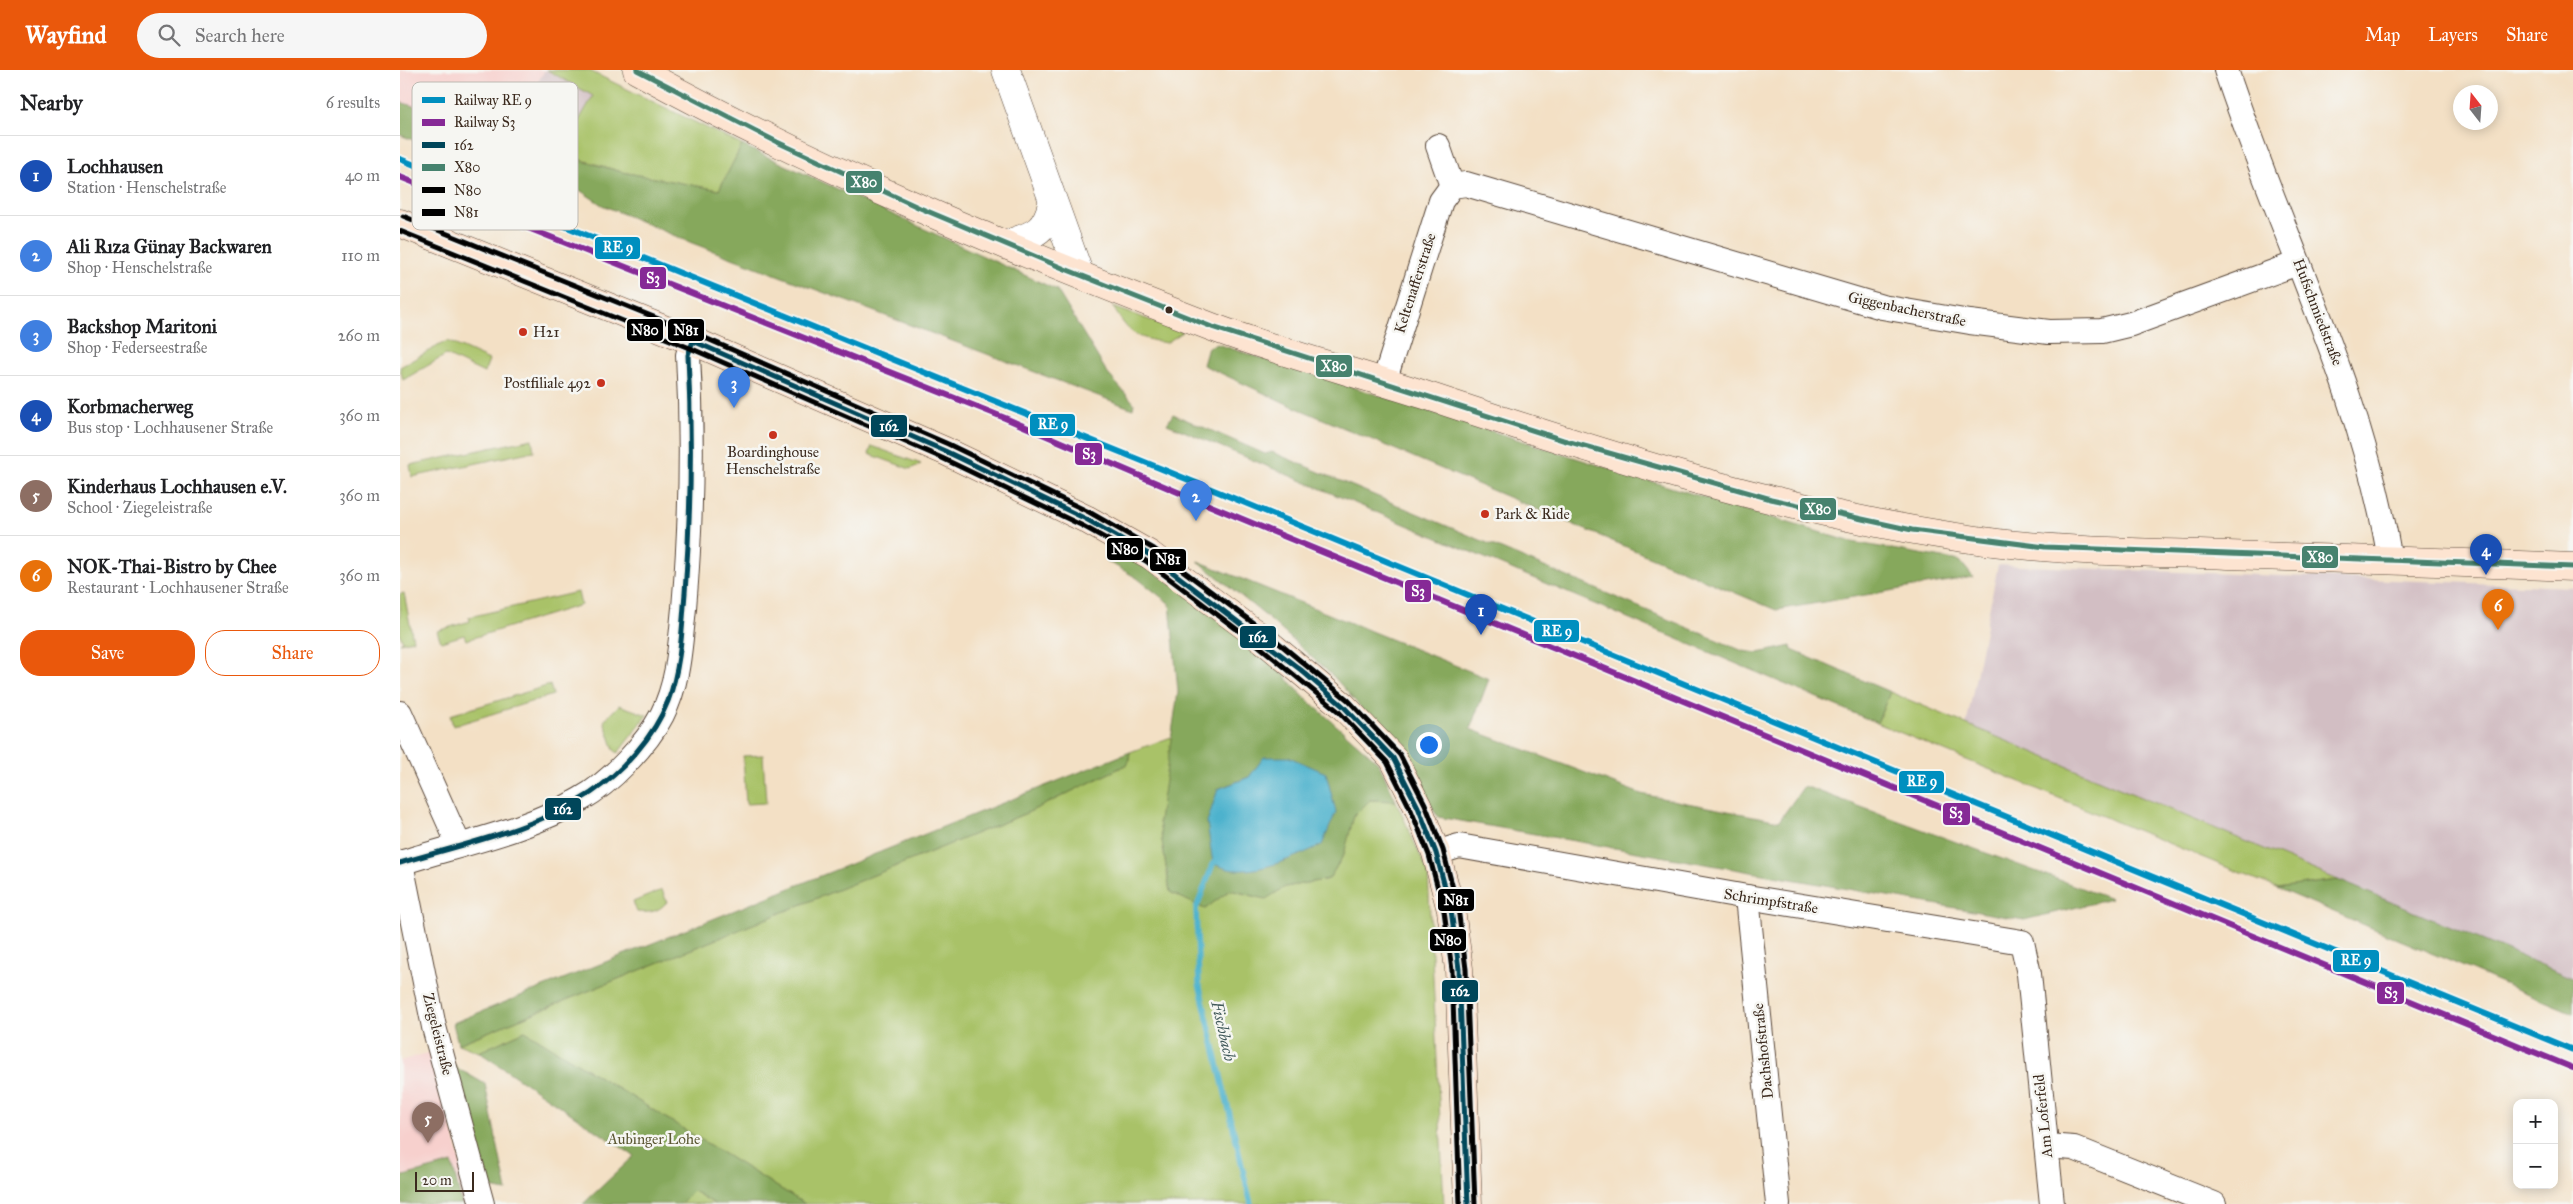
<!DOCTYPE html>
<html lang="en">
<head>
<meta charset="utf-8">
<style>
	:root { --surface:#fff; --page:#f6f6f6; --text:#202124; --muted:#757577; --line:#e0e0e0; --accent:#ea580c }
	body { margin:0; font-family:"IM FELL Great Primer",serif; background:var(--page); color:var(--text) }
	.controls { position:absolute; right:15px; bottom:15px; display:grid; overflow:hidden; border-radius:10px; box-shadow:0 2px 12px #0003 }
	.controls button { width:45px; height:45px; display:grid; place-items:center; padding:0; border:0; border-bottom:1px solid var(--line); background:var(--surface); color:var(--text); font:25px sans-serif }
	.compass { position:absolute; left:2053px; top:15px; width:45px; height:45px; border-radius:50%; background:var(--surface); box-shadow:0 2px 12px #0003; rotate:343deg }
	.scale { position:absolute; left:15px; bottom:12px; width:59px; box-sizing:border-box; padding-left:5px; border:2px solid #3b2a1e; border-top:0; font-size:14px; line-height:18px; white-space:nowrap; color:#3b2a1e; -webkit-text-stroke:4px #f6f6f2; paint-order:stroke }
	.you { position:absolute; left:1028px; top:674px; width:18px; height:18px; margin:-12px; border:4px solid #fff; border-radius:50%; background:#1a73e8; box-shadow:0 0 0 8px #1a73e833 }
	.badge { display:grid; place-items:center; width:32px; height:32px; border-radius:50%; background:var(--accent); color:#fff; font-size:16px; font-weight:700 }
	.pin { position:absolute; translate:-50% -41px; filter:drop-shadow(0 1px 2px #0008) }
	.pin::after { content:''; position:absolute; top:26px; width:18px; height:15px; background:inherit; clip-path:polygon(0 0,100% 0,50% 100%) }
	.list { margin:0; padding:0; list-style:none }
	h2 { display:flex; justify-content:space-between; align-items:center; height:65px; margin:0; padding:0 20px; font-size:21px }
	h2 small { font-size:16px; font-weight:400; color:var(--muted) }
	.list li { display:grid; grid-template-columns:32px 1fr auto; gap:15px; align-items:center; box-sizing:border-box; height:80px; padding:0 20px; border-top:1px solid var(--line) }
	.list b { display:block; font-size:19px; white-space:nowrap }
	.list p { margin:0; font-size:16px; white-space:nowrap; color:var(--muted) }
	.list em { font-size:16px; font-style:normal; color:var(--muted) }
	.actions { display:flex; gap:10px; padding:15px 20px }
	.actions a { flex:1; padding:11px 0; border:1px solid var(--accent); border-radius:20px; text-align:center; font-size:18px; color:var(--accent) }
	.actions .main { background:var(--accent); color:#fff }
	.icon { flex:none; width:28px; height:28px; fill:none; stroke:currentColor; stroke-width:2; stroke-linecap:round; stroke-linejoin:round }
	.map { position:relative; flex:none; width:2173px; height:1134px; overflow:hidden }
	header { display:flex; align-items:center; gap:30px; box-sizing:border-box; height:70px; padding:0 25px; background:var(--accent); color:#fff }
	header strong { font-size:24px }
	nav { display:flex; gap:28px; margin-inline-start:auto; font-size:18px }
	.search { width:350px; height:45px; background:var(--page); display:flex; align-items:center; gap:12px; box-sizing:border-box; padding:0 18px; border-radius:28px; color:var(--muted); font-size:19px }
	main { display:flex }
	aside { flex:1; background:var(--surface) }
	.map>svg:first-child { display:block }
	.built { fill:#f7d0cd }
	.industrial { fill:#d2bec3 }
	.green { fill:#a9c268; stroke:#727643 }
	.forest { fill:#86a85c; stroke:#60693d; fill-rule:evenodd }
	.water { fill:#4eb2cd; stroke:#446e76 }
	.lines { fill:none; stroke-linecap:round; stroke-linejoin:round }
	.stream { stroke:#4eb2cd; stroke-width:5.5 }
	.minor-casing { stroke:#574537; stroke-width:26 }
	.tertiary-casing { stroke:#574537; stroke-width:29 }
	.secondary-casing { stroke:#574537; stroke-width:29 }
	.minor { stroke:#fff; stroke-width:24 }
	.tertiary { stroke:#fff; stroke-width:28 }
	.secondary { stroke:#fde4d1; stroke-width:28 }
	.bus-1-casing { stroke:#f6f6f2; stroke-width:9 }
	.bus-2-casing { stroke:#f6f6f2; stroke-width:9 }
	.bus-3-casing { stroke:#f6f6f2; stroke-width:9 }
	.bus-4-casing { stroke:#f6f6f2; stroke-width:9 }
	.bus-1 { stroke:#00465a; stroke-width:5 }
	.bus-2 { stroke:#46826e; stroke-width:5 }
	.bus-3 { stroke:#000; stroke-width:5 }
	.bus-4 { stroke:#000; stroke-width:5 }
	.rail-1-casing { stroke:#f6f6f2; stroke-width:10 }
	.rail-2-casing { stroke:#f6f6f2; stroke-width:10 }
	.rail-1 { stroke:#008fbf; stroke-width:6 }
	.rail-2 { stroke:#862996; stroke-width:6 }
	.bus-dot { fill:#3b2a1e; stroke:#f6f6f2; stroke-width:2 }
	.poi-dot { fill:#c8321e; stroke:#f6f6f2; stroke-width:2 }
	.labels { text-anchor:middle; stroke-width:5; stroke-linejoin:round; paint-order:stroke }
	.street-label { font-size:15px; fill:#3b2a1e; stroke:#f6f6f2 }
	.poi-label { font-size:15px; fill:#3b2a1e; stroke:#f6f6f2; text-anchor:start }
	.park-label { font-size:15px; fill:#5c5834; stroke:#f6f6f2 }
	.water-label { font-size:16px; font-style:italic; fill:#425a5b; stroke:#f6f6f2 }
	.key { fill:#f6f6f2; stroke:#beb9b2; stroke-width:1 }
	.key-label { font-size:14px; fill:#3b2a1e }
	.line-badge { stroke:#f6f6f2; stroke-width:2 }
	.badge-label { font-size:14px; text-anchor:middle; font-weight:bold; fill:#fff }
</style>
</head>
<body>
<header>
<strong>Wayfind</strong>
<div class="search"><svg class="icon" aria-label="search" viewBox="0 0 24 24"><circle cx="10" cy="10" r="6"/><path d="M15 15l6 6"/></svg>Search here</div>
<nav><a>Map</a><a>Layers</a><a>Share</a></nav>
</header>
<main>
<aside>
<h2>Nearby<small>6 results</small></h2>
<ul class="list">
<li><span class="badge" style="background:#1a4fb4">1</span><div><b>Lochhausen</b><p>Station · Henschelstraße</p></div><em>40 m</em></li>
<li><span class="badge" style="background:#3f7fe0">2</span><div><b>Ali Rıza Günay Backwaren</b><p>Shop · Henschelstraße</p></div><em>110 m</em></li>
<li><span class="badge" style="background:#3f7fe0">3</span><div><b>Backshop Maritoni</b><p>Shop · Federseestraße</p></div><em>260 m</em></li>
<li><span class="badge" style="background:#1a4fb4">4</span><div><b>Korbmacherweg</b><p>Bus stop · Lochhausener Straße</p></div><em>360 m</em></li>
<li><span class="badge" style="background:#8d6e63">5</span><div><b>Kinderhaus Lochhausen e.V.</b><p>School · Ziegeleistraße</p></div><em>360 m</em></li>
<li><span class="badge" style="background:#e8710a">6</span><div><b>NOK-Thai-Bistro by Chee</b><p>Restaurant · Lochhausener Straße</p></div><em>360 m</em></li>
</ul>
<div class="actions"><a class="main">Save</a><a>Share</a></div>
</aside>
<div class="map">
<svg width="2173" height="1134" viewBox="0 0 2173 1134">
	<rect width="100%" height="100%" fill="#f6f6f2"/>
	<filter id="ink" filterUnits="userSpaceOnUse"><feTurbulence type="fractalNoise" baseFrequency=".02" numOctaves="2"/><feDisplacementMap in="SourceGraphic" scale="10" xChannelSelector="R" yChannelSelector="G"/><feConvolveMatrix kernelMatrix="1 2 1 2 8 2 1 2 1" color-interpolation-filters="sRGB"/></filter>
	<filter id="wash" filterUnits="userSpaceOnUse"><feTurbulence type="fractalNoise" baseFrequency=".0096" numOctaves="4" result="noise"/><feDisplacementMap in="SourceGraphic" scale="20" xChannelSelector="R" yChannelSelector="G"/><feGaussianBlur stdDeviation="1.12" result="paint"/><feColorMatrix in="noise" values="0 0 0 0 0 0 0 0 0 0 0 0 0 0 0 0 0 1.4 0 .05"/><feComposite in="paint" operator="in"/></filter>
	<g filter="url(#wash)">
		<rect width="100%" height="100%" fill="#f3e0c5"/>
		<g class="built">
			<path d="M 0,0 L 145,0 L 109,60 L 71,53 L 0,32 Z"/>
			<path d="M 34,981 L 70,1134 L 0,1134 L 0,991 Z"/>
		</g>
		<g class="industrial">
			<path d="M 145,0 L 193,26 L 160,83 L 109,60 Z"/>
			<path d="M 1598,495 L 2173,517 L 2173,908 L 1566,656 Z"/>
		</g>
		<g class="green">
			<path d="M 147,0 L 188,0 L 342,75 L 319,120 L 222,102 L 160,83 L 193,26 Z"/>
			<path d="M 713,237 L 783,262 L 766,273 C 734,267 729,264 713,237 Z"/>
			<path d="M 47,271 L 89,290 L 84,303 L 46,285 L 3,310 L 0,297 Z"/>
			<path d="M 132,369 L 134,381 L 12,407 L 10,395 Z"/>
			<path d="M 472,376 L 521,394 L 510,399 L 469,384 Z"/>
			<path d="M 178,522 L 181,535 L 66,570 L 64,565 L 41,572 L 37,561 L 70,551 L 69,547 Z"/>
			<path d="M 4,523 L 13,570 L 0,573 L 3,571 L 0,565 L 0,524 Z"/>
			<path d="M 150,615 L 153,625 L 53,656 L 50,645 Z"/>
			<path d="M 1490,622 L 1938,810 L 1877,818 L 1477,653 Z"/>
			<path d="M 219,635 L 247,645 L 218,683 L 214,680 L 204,651 Z"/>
			<path d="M 774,666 L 759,751 L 770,822 L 805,839 L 830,820 L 865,829 L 885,817 L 929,809 L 944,784 L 953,746 L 970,730 L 996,731 L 1028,803 L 1044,1134 L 405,1134 L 125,961 L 79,982 L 58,974 L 629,742 L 728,694 L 730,682 Z"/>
			<path d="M 363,685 L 366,733 L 346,734 L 343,686 Z"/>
			<path d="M 262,820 L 267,832 C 258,842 251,843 237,842 L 233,832 Z"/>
			<path d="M 293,1121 L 315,1134 L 280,1134 Z"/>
		</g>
		<g class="forest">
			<path d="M 0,32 L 71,53 L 109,60 L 172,88 L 222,102 L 319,120 L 342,75 L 657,220 L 708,304 L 734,333 L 733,339 L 292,173 L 202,135 L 151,101 L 121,91 L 53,85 L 0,65 Z"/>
			<path d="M 817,274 L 1214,400 L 1452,472 L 1560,491 L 1573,507 L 1376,540 L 892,336 L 803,295 L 808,277 Z"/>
			<path d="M 773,344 L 865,384 L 872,382 L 1343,581 L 1358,583 L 1391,576 L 1392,580 L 1490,622 L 1477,653 L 767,354 Z"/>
			<path d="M 709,473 L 775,516 L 876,596 L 903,626 L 978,692 L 996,731 L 970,730 L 954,746 L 944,784 L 929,809 L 885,817 L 866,829 L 830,820 L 805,839 L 770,822 L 759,751 L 778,622 L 770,534 L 737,508 L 707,491 ZM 849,707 L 886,791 L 835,800 L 818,719 Z"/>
			<path d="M 798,491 L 1089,609 L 1070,659 L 1241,724 L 1379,751 L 1404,716 L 1711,829 L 1624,850 L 1038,747 L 999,681 L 934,607 L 868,548 Z"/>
			<path d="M 730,682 L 728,694 L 629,742 L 58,974 L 53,953 Z"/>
			<path d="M 1938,810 L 2173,908 L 2173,943 L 1877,818 Z"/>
			<path d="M 125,961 L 405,1134 L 315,1134 L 293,1121 L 280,1134 L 183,1134 L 234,1086 L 79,982 Z"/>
			<path d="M 52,995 L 85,1014 L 107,1121 L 82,1117 Z"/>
			<path d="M 52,1093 L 62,1134 L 0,1134 L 0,1107 Z"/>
		</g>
		<path class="water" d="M 864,687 L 889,687 L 926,703 L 936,742 L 922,775 C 897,786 864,802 836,800 C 828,800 820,796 813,794 L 807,752 L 818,719 L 849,707 Z"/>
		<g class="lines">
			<path class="stream" d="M 813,794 L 796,839 L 799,913 L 851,1134"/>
		</g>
	</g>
	<g filter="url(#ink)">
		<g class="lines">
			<defs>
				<g id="minor">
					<path d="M 1826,0 C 1880,164 1962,319 1990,490"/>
					<path d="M 1038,76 L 1052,116"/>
					<path d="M 984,312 L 1041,131 L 1052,116 L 1066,114 L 1482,237 L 1570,252 L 1649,262 L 1702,261 L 1731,254 L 1898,193"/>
					<path d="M 0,643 L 59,775"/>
					<path d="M 1036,783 L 1059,776 L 1347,827 L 1622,872 L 1629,904 L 1652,1134"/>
					<path d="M 0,793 C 60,774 127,761 181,729 C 210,713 247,674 262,645 C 279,612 280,575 284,538 C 291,455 293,369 288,285 L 293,271"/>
					<path d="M 1,793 L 34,957 L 82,1134"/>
					<path d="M 1347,827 L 1378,1134"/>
					<path d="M 1646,1076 L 1674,1078 L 1814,1134"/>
				</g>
				<g id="tertiary">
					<path d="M 606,0 L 679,203"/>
					<path d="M 607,174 C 633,165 645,163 652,134"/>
				</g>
				<g id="secondary">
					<path d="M 237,0 C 421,101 616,182 812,257 C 881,283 954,302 1025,325 C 1208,386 1392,445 1584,471 C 1665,482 1747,482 1828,485 C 1943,488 2058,493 2173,497"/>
					<path d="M 0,153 L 293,271 L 545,381 L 686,449 L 750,485 L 864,570 L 943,636 L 993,688 L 1018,737 L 1036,783 L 1051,840 L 1059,899 L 1068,1134"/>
				</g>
			</defs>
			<use href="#minor" class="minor-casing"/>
			<use href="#tertiary" class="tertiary-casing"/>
			<use href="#secondary" class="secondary-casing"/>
			<use href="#minor" class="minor"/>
			<use href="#tertiary" class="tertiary"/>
			<use href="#secondary" class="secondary"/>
			<defs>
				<g id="bus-1">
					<path d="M 293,271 L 545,381 L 686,449 L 750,485 L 901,600 L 943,636 L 993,688 L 1018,737 L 1036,783 L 1051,840 L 1059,899 L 1068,1134"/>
					<path d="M 0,793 C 64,774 134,760 191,723 C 223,701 254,667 268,631 C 281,597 282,559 285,523 C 291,444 292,364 288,285 L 293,271"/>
				</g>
				<path id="bus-2" d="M 237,0 L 377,72 L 520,138 L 665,199 L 812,257 L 1163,370 L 1371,429 L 1512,460 L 1645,477 L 2173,497"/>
				<path id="bus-3" d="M 0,161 L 290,278 L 542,388 L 683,456 L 746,491 L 859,576 L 938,641 L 987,692 L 1011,740 L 1029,785 L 1044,841 L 1052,900 L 1060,1134"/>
				<path id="bus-4" d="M 3,146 L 296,264 L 548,374 L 689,442 L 754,479 L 868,564 L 948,630 L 1000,685 L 1025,734 L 1043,780 L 1058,838 L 1066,899 L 1075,1134"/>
			</defs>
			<use href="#bus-1" class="bus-1-casing"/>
			<use href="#bus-2" class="bus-2-casing"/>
			<use href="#bus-3" class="bus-3-casing"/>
			<use href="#bus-4" class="bus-4-casing"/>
			<use href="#bus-1" class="bus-1"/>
			<use href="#bus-2" class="bus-2"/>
			<use href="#bus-3" class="bus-3"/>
			<use href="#bus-4" class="bus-4"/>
			<defs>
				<path id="rail-1" d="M 0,89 L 816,421 L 2173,980"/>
				<path id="rail-2" d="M 0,107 L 605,348 L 794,429 L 2173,998"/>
			</defs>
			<use href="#rail-1" class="rail-1-casing"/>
			<use href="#rail-2" class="rail-2-casing"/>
			<use href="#rail-1" class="rail-1"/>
			<use href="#rail-2" class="rail-2"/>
		</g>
	</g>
	<circle class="bus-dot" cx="769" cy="240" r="4.5"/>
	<g class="poi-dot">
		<circle cx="123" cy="262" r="5"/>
		<circle cx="201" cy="313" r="5"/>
		<circle cx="373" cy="365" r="5"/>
		<circle cx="1085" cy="444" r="5"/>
	</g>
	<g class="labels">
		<g class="street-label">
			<text transform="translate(1015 213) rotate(-72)" y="5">Keltenafferstraße</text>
			<text transform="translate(1507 239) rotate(12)" y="5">Giggenbacherstraße</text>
			<text transform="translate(1918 242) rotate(69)" y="5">Hufschmiedstraße</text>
			<text transform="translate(1371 831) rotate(9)" y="5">Schrimpfstraße</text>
			<text transform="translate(38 964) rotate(76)" y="5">Ziegeleistraße</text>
			<text transform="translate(1363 981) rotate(-96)" y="5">Dachshofstraße</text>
			<text transform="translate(1643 1046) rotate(-96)" y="5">Am Loferfeld</text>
		</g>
		<g class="poi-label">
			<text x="133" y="267">H21</text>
			<text x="191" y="318" text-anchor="end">Postfiliale 492</text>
			<text x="373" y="387" text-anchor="middle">Boardinghouse<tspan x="373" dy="17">Henschelstraße</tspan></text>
			<text x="1095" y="449">Park &amp; Ride</text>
		</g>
		<g class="park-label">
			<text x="254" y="1074">Aubinger Lohe</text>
		</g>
		<g class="water-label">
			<text transform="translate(824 961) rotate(77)" y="6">Fischbach</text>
		</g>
	</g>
	<rect x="12" y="12" width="166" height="148" rx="8" class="key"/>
	<rect x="22" y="27" width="23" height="6" fill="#008fbf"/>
	<rect x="22" y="49" width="23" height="7" fill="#862996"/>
	<rect x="22" y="72" width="23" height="6" fill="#00465a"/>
	<rect x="22" y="94" width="23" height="7" fill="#46826e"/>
	<rect x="22" y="117" width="23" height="6" fill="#000"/>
	<rect x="22" y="139" width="23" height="7" fill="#000"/>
	<g class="key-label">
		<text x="54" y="35">Railway RE 9</text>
		<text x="54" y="57">Railway S3</text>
		<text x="54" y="80">162</text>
		<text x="54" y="102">X80</text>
		<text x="54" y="125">N80</text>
		<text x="54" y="147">N81</text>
	</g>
	<g class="line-badge">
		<rect x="445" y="100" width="38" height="24" rx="5" fill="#46826e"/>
		<rect x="194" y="166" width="47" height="24" rx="5" fill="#008fbf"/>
		<rect x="239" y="196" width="28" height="24" rx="5" fill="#862996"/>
		<rect x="226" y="248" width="38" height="24" rx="5" fill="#000"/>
		<rect x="267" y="248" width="38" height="24" rx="5" fill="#000"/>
		<rect x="915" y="284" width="38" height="24" rx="5" fill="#46826e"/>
		<rect x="629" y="343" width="47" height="24" rx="5" fill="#008fbf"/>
		<rect x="470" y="344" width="38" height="24" rx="5" fill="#00465a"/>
		<rect x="674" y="372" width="29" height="24" rx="5" fill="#862996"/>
		<rect x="1399" y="427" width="38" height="24" rx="5" fill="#46826e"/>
		<rect x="706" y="467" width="38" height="24" rx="5" fill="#000"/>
		<rect x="1901" y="475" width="38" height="24" rx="5" fill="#46826e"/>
		<rect x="749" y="478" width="38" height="24" rx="5" fill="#000"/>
		<rect x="1004" y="509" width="28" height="24" rx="5" fill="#862996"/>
		<rect x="1133" y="549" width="47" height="24" rx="5" fill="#008fbf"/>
		<rect x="839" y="555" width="38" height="24" rx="5" fill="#00465a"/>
		<rect x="1498" y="700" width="47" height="24" rx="5" fill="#008fbf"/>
		<rect x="144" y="727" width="38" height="24" rx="5" fill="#00465a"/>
		<rect x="1542" y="732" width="29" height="24" rx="5" fill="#862996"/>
		<rect x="1037" y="818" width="38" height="24" rx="5" fill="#000"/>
		<rect x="1029" y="858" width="38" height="24" rx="5" fill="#000"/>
		<rect x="1932" y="879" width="48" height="24" rx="5" fill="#008fbf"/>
		<rect x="1041" y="909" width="38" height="24" rx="5" fill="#00465a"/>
		<rect x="1976" y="911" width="29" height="24" rx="5" fill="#862996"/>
	</g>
	<g class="badge-label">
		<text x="464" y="117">X80</text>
		<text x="218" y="182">RE 9</text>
		<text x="253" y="213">S3</text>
		<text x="245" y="265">N80</text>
		<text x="286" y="265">N81</text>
		<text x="934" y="301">X80</text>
		<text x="653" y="359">RE 9</text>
		<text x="489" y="361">162</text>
		<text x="689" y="389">S3</text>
		<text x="1418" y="444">X80</text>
		<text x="725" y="484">N80</text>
		<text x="1920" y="492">X80</text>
		<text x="768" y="494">N81</text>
		<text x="1018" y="526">S3</text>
		<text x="1157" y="566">RE 9</text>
		<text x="858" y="572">162</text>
		<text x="1522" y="716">RE 9</text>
		<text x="163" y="744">162</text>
		<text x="1556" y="748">S3</text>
		<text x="1056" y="835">N81</text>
		<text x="1048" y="875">N80</text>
		<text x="1956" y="895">RE 9</text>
		<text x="1060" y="926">162</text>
		<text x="1991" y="928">S3</text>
	</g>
</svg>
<div class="controls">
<button>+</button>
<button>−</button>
</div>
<svg class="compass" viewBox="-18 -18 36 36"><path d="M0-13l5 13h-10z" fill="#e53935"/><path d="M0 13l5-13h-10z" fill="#757577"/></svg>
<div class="scale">20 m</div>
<div class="you"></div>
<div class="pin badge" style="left:1081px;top:565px;background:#1a4fb4">1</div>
<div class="pin badge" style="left:796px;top:451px;background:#3f7fe0">2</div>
<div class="pin badge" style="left:334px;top:338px;background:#3f7fe0">3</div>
<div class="pin badge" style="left:2086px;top:505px;background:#1a4fb4">4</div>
<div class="pin badge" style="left:28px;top:1073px;background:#8d6e63">5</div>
<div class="pin badge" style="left:2098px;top:560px;background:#e8710a">6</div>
</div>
</main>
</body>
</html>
